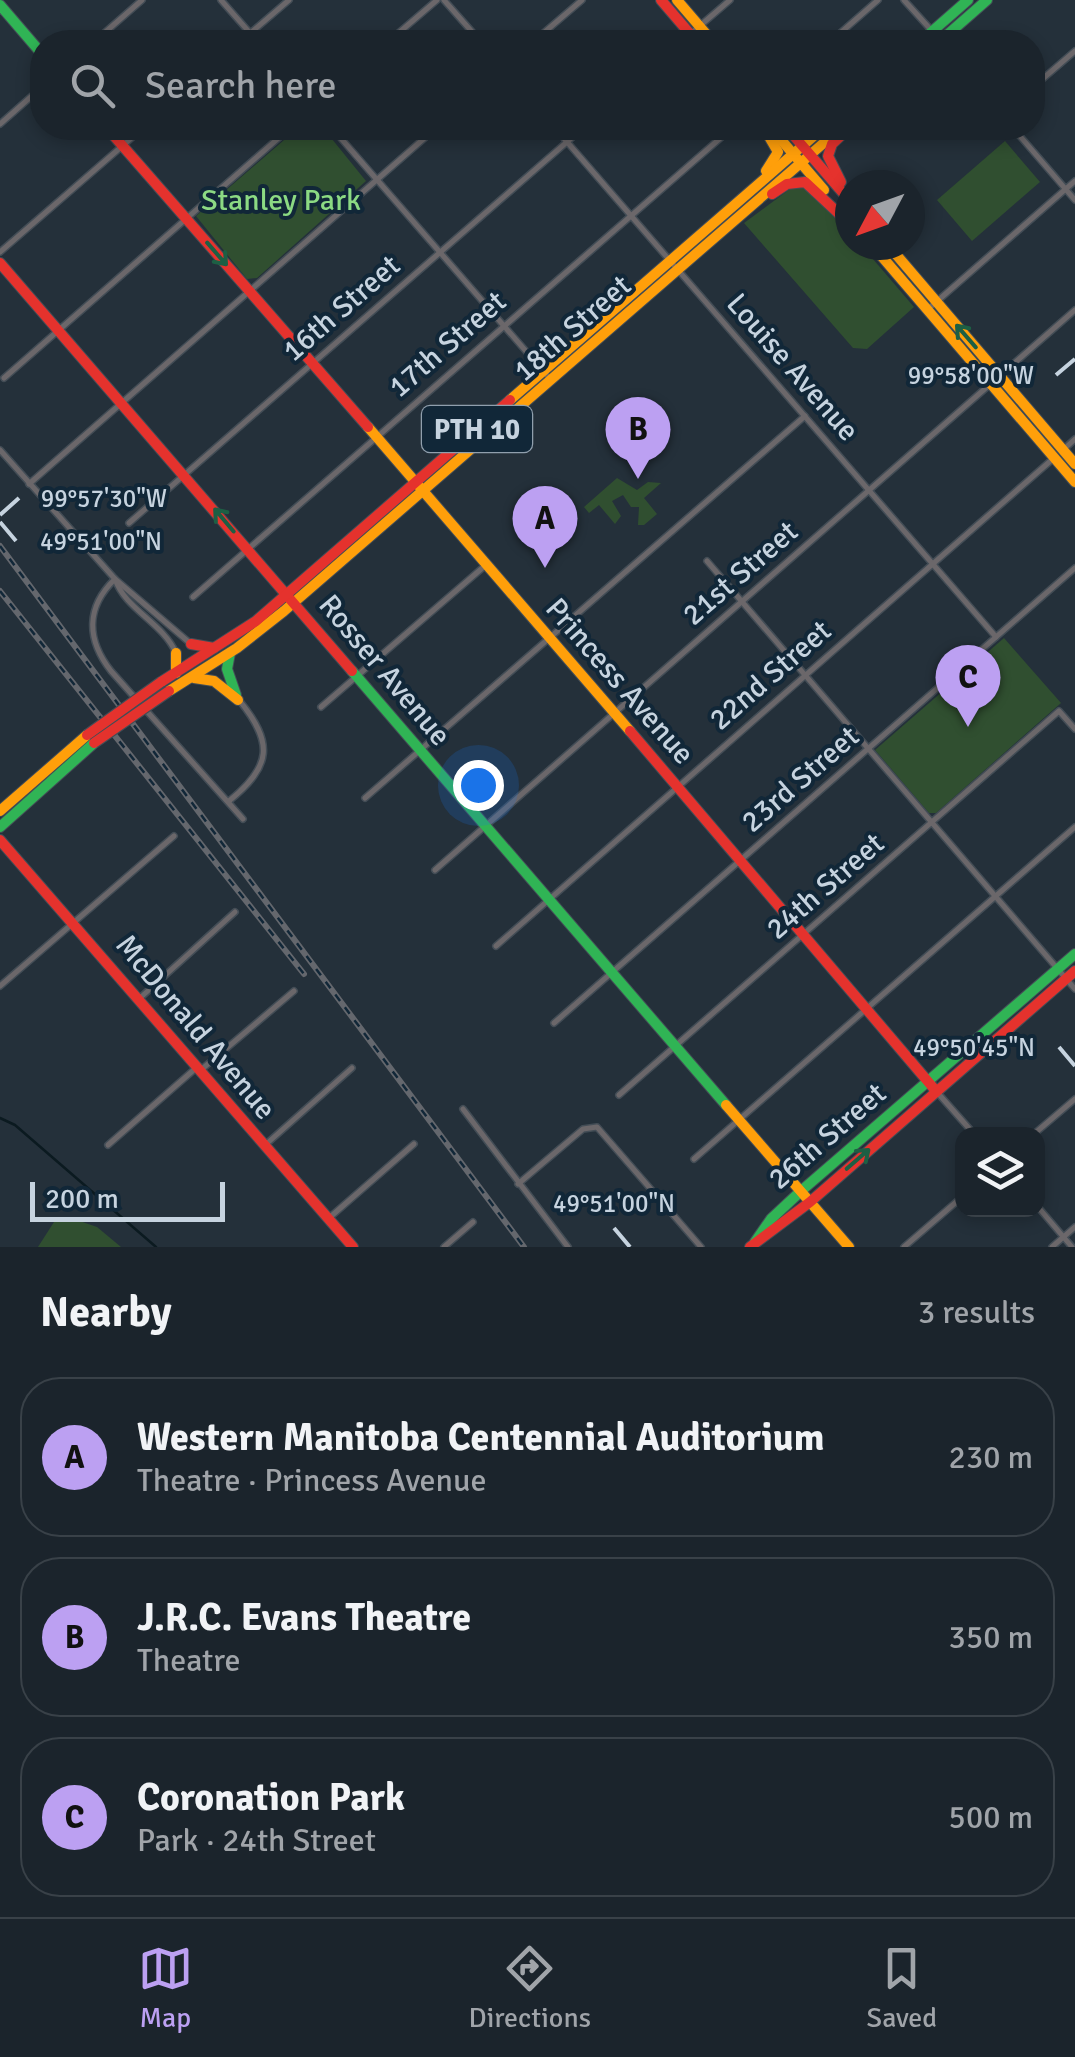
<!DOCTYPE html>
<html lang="en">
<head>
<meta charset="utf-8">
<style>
	:root { --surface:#1b242c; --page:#242c34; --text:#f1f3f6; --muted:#a0a4a9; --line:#394148; --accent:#bca0f2 }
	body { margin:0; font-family:Signika,sans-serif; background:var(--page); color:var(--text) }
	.controls { position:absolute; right:30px; bottom:30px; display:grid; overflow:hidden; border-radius:20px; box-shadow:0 5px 15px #0003 }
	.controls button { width:90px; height:90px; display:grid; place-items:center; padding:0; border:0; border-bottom:2px solid var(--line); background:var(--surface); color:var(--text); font:50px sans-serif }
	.compass { position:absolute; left:835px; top:170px; width:90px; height:90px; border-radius:50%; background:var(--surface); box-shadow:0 5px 15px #0003; rotate:229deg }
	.scale { position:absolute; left:30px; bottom:25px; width:195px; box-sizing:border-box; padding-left:10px; border:5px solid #c6d3df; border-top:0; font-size:28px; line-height:35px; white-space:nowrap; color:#c6d3df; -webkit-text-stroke:8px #112738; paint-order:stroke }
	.you { position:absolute; left:478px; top:785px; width:35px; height:35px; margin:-25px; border:8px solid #fff; border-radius:50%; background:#1a73e8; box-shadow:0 0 0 15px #1a73e833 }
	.badge { display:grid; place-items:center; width:65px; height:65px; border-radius:50%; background:var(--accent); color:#111; font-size:32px; font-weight:700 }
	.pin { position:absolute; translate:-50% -82px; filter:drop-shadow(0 2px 5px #0008) }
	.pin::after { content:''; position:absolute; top:52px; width:35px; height:30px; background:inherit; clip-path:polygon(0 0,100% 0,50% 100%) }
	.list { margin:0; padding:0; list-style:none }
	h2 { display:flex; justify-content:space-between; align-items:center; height:130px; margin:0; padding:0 40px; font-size:42px }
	h2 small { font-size:32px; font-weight:400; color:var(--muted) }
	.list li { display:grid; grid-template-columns:65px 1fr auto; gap:30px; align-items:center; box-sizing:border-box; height:160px; margin:0 20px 20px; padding:0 20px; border:2px solid var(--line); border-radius:40px }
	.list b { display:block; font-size:38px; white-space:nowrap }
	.list p { margin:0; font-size:32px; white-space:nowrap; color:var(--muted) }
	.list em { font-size:32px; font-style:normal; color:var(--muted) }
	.icon { flex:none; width:55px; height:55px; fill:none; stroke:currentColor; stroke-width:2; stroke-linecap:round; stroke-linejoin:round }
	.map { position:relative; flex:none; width:1075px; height:1247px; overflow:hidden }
	.search { position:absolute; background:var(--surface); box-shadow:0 5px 15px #0003; left:30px; right:30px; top:30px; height:110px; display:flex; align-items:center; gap:25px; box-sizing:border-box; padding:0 35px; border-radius:40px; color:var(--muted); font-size:38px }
	.sheet { height:670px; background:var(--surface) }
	nav { display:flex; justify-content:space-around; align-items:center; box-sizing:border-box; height:140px; border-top:2px solid var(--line); background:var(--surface); font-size:28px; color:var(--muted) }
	nav a { display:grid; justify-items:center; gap:5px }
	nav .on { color:var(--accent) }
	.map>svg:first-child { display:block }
	.green { fill:#304f30 }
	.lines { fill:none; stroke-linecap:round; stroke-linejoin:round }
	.stream { stroke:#0b1a20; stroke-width:2.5 }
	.street-casing { stroke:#434d56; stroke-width:8 }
	.fast-casing { stroke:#434d56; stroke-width:12 }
	.slow-casing { stroke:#434d56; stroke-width:12 }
	.jam-casing { stroke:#434d56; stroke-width:12 }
	.street { stroke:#6b676a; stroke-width:5 }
	.fast { stroke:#30b455; stroke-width:10 }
	.slow { stroke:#ff9f0a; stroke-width:10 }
	.jam { stroke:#e5322d; stroke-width:10 }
	.rail-casing { stroke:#64676d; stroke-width:6 }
	.rail { stroke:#112738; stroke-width:2.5; stroke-dasharray:8; stroke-linecap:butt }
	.jam-bridge-casing { stroke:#434d56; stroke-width:12; stroke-linecap:butt }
	.jam-bridge { stroke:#e5322d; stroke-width:10 }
	.oneway { stroke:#1d5f44 }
	.ticks { fill:none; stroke:#c6d3df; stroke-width:4 }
	.labels { text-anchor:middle; stroke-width:8; stroke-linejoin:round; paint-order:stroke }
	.shield { fill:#112738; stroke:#909fad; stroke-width:2.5 }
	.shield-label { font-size:28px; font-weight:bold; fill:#c6d3df }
	.park-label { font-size:30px; fill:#8cda83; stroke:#112738 }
	.street-label { font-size:30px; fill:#c6d3df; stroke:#112738 }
	.ticks-label { font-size:25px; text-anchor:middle; fill:#c6d3df; stroke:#112738; stroke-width:8; stroke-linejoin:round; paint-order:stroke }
</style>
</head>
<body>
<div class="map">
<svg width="1075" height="1247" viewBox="0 0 1075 1247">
	<rect width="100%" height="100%" fill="#24303a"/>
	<g class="green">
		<path d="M 298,128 L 323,128 L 366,181 L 257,278 L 247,279 L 196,216 Z"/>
		<path d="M 1005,141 L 1040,182 L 972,241 L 937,200 Z"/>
		<path d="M 794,186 C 818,187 835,216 850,233 L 850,245 L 861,245 L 914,307 L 867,349 L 853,348 L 744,223 Z"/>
		<path d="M 617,478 L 637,490 L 648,482 L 661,483 L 644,498 L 657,514 L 644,525 L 638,525 L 639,507 L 631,507 L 623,495 L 612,501 L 621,516 L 615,524 L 599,505 L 589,513 L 584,507 Z"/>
		<path d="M 1004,638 L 1061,703 L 936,813 L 929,813 L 875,750 Z"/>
		<path d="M 71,1218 L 97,1227 L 121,1247 L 38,1247 L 54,1222 Z"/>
	</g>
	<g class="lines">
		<path class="stream" d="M 0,1118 L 15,1125 L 156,1247"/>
		<defs>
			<g id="street">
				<path d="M 221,0 L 258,42"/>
				<path d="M 444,0 L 481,42"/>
				<path d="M 904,0 L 942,42"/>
				<path d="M 94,42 L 142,0"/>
				<path d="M 240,42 L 289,0"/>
				<path d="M 388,42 L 437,0"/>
				<path d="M 533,42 L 582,0"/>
				<path d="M 681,42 L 730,0"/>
				<path d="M 830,42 L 878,0"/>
				<path d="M 1032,88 L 1075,51"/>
				<path d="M 0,124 L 42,87"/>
				<path d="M 332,128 L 551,380"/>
				<path d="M 555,128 L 996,637"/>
				<path d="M 1013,128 L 1075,200"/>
				<path d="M 0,252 L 143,128"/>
				<path d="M 927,310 L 1075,181"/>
				<path d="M 4,378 L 290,128"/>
				<path d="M 0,450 L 115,579 C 125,609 163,623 176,653"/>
				<path d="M 1063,450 L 1075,439"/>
				<path d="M 29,484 L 436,128"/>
				<path d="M 129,523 L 583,128"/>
				<path d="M 707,561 L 1075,989"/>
				<path d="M 115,579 C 86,607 86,639 111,671 L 243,819"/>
				<path d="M 115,579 L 191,644"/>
				<path d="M 193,597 L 732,128"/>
				<path d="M 321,707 L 487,564"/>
				<path d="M 365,798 L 805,416"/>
				<path d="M 229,801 C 272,766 274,743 239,700"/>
				<path d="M 435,870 L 1075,310"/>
				<path d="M 496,946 L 1055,457"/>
				<path d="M 0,986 L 174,836"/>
				<path d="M 140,998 L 235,912"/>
				<path d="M 554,1023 L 1075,568"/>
				<path d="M 202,1069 L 294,991"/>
				<path d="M 936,1091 L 974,1134"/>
				<path d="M 619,1095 L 1059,711 L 1075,729"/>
				<path d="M 463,1109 L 568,1247"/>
				<path d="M 1034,1134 L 1075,1099"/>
				<path d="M 108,1145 L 196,1068"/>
				<path d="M 264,1146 L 352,1068"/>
				<path d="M 694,1159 L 1075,827"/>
				<path d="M 518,1184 L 583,1129 L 597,1127 L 701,1247"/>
				<path d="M 1038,1207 L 1072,1247"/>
				<path d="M 329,1218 L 414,1144"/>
				<path d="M 444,1247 L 473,1222"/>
				<path d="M 904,1247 L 962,1197"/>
				<path d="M 1052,1247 L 1075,1227"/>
			</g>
			<g id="fast">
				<path d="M 0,5 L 42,54"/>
				<path d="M 920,42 L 968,0"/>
				<path d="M 939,42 L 987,0"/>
				<path d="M 794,128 L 814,128"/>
				<path d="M 230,653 L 227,669 L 236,695"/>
				<path d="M 352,671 L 726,1105"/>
				<path d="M 0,827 L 94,743"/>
				<path d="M 755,1242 L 771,1219 L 801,1191 L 1075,954"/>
			</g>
			<g id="slow">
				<path d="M 677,0 L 713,42"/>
				<path d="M 764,128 L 778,152 L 766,171"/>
				<path d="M 771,128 L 824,190"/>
				<path d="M 872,245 L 1075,482"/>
				<path d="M 888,245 L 1075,464"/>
				<path d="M 510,400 L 823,128"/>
				<path d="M 368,427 L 630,731"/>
				<path d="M 176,653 L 176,673"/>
				<path d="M 194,678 L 214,681 L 238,700"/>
				<path d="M 169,691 L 237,648 L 284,611 L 841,128"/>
				<path d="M 0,811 L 87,735"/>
				<path d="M 726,1105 L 849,1247"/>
			</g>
			<g id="jam">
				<path d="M 661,0 L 697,42"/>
				<path d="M 107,128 L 368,427"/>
				<path d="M 787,128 L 850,201"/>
				<path d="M 841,182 L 828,156 L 832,144 L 849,128"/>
				<path d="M 772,194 L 787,184 L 805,182 L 850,224"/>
				<path d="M 0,263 L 352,671"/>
				<path d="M 191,644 L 214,648"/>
				<path d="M 161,682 L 256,621 L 510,400"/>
				<path d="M 630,731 L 936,1091"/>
				<path d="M 0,840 L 353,1247"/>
				<path d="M 750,1247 L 810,1202 L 1075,971"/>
			</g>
		</defs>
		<use href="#street" class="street-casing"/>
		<use href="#fast" class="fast-casing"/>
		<use href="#slow" class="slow-casing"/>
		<use href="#jam" class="jam-casing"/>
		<use href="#street" class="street"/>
		<use href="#fast" class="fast"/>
		<use href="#slow" class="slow"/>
		<use href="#jam" class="jam"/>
		<defs>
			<g id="rail">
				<path d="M 0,546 L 524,1247"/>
				<path d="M 0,591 L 304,974"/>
			</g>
		</defs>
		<use href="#rail" class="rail-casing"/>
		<use href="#rail" class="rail"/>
		<defs>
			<g id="jam-bridge">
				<path d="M 87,735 L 161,682"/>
				<path d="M 94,743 L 169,691"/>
			</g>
		</defs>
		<use href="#jam-bridge" class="jam-bridge-casing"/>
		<use href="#jam-bridge" class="jam-bridge"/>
	</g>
	<defs><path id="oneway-shaft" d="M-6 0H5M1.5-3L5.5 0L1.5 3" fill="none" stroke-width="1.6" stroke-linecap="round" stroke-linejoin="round" transform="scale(2.5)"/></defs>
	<g class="oneway">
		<use href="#oneway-shaft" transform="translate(217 254) rotate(49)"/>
		<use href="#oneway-shaft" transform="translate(966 336) rotate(-131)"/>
		<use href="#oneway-shaft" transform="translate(224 520) rotate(-130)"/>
		<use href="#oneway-shaft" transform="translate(858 1159) rotate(-41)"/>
	</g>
	<path class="ticks" d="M 1056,375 L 1075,359M 0,515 L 19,498M 0,522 L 16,541M 1059,1047 L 1075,1066M 614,1228 L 630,1247"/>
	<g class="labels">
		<rect class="shield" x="422" y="406" width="110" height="46" rx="8"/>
		<g class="shield-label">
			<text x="477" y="439">PTH 10</text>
		</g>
		<g class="park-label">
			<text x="281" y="210">Stanley Park</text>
		</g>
		<g class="street-label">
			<text transform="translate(341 308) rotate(-41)" y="10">16th Street</text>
			<text transform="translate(572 328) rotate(-41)" y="10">18th Street</text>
			<text transform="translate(447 344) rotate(-41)" y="10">17th Street</text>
			<text transform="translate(793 367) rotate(49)" y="10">Louise Avenue</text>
			<text transform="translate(740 573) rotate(-41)" y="10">21st Street</text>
			<text transform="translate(385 670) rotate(50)" y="10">Rosser Avenue</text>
			<text transform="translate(770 675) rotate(-41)" y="10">22nd Street</text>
			<text transform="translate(620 681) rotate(49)" y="10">Princess Avenue</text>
			<text transform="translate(800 779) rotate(-41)" y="10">23rd Street</text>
			<text transform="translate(825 886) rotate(-41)" y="10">24th Street</text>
			<text transform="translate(196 1027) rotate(50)" y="10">McDonald Avenue</text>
			<text transform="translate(827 1136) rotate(-41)" y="10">26th Street</text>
		</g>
	</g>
	<g class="ticks-label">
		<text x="971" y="384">99°58'00"W</text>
		<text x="104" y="507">99°57'30"W</text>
		<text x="101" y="550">49°51'00"N</text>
		<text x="974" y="1056">49°50'45"N</text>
		<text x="614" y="1212">49°51'00"N</text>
	</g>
</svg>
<div class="controls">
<button><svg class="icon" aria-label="layers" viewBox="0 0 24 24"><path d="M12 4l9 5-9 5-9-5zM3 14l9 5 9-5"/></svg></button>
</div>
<svg class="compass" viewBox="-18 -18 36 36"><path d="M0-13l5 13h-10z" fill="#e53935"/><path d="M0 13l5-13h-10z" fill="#a0a4a9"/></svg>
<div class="scale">200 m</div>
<div class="you"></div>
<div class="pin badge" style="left:545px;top:568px">A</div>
<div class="pin badge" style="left:638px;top:479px">B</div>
<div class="pin badge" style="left:968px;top:727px">C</div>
<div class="search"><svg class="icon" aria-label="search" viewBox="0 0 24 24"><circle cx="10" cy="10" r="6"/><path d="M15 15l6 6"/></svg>Search here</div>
</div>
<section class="sheet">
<h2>Nearby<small>3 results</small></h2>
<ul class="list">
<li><span class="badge">A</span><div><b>Western Manitoba Centennial Auditorium</b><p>Theatre · Princess Avenue</p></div><em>230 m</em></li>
<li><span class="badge">B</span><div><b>J.R.C. Evans Theatre</b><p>Theatre</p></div><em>350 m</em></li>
<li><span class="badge">C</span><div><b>Coronation Park</b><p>Park · 24th Street</p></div><em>500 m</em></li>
</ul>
</section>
<nav>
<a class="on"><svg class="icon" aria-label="map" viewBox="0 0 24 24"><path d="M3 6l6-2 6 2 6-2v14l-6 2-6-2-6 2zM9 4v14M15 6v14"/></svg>Map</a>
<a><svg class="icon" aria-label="directions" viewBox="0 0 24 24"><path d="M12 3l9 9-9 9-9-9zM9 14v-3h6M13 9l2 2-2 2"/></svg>Directions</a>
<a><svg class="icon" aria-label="saved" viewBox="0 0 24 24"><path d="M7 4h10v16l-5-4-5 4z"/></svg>Saved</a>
</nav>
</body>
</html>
